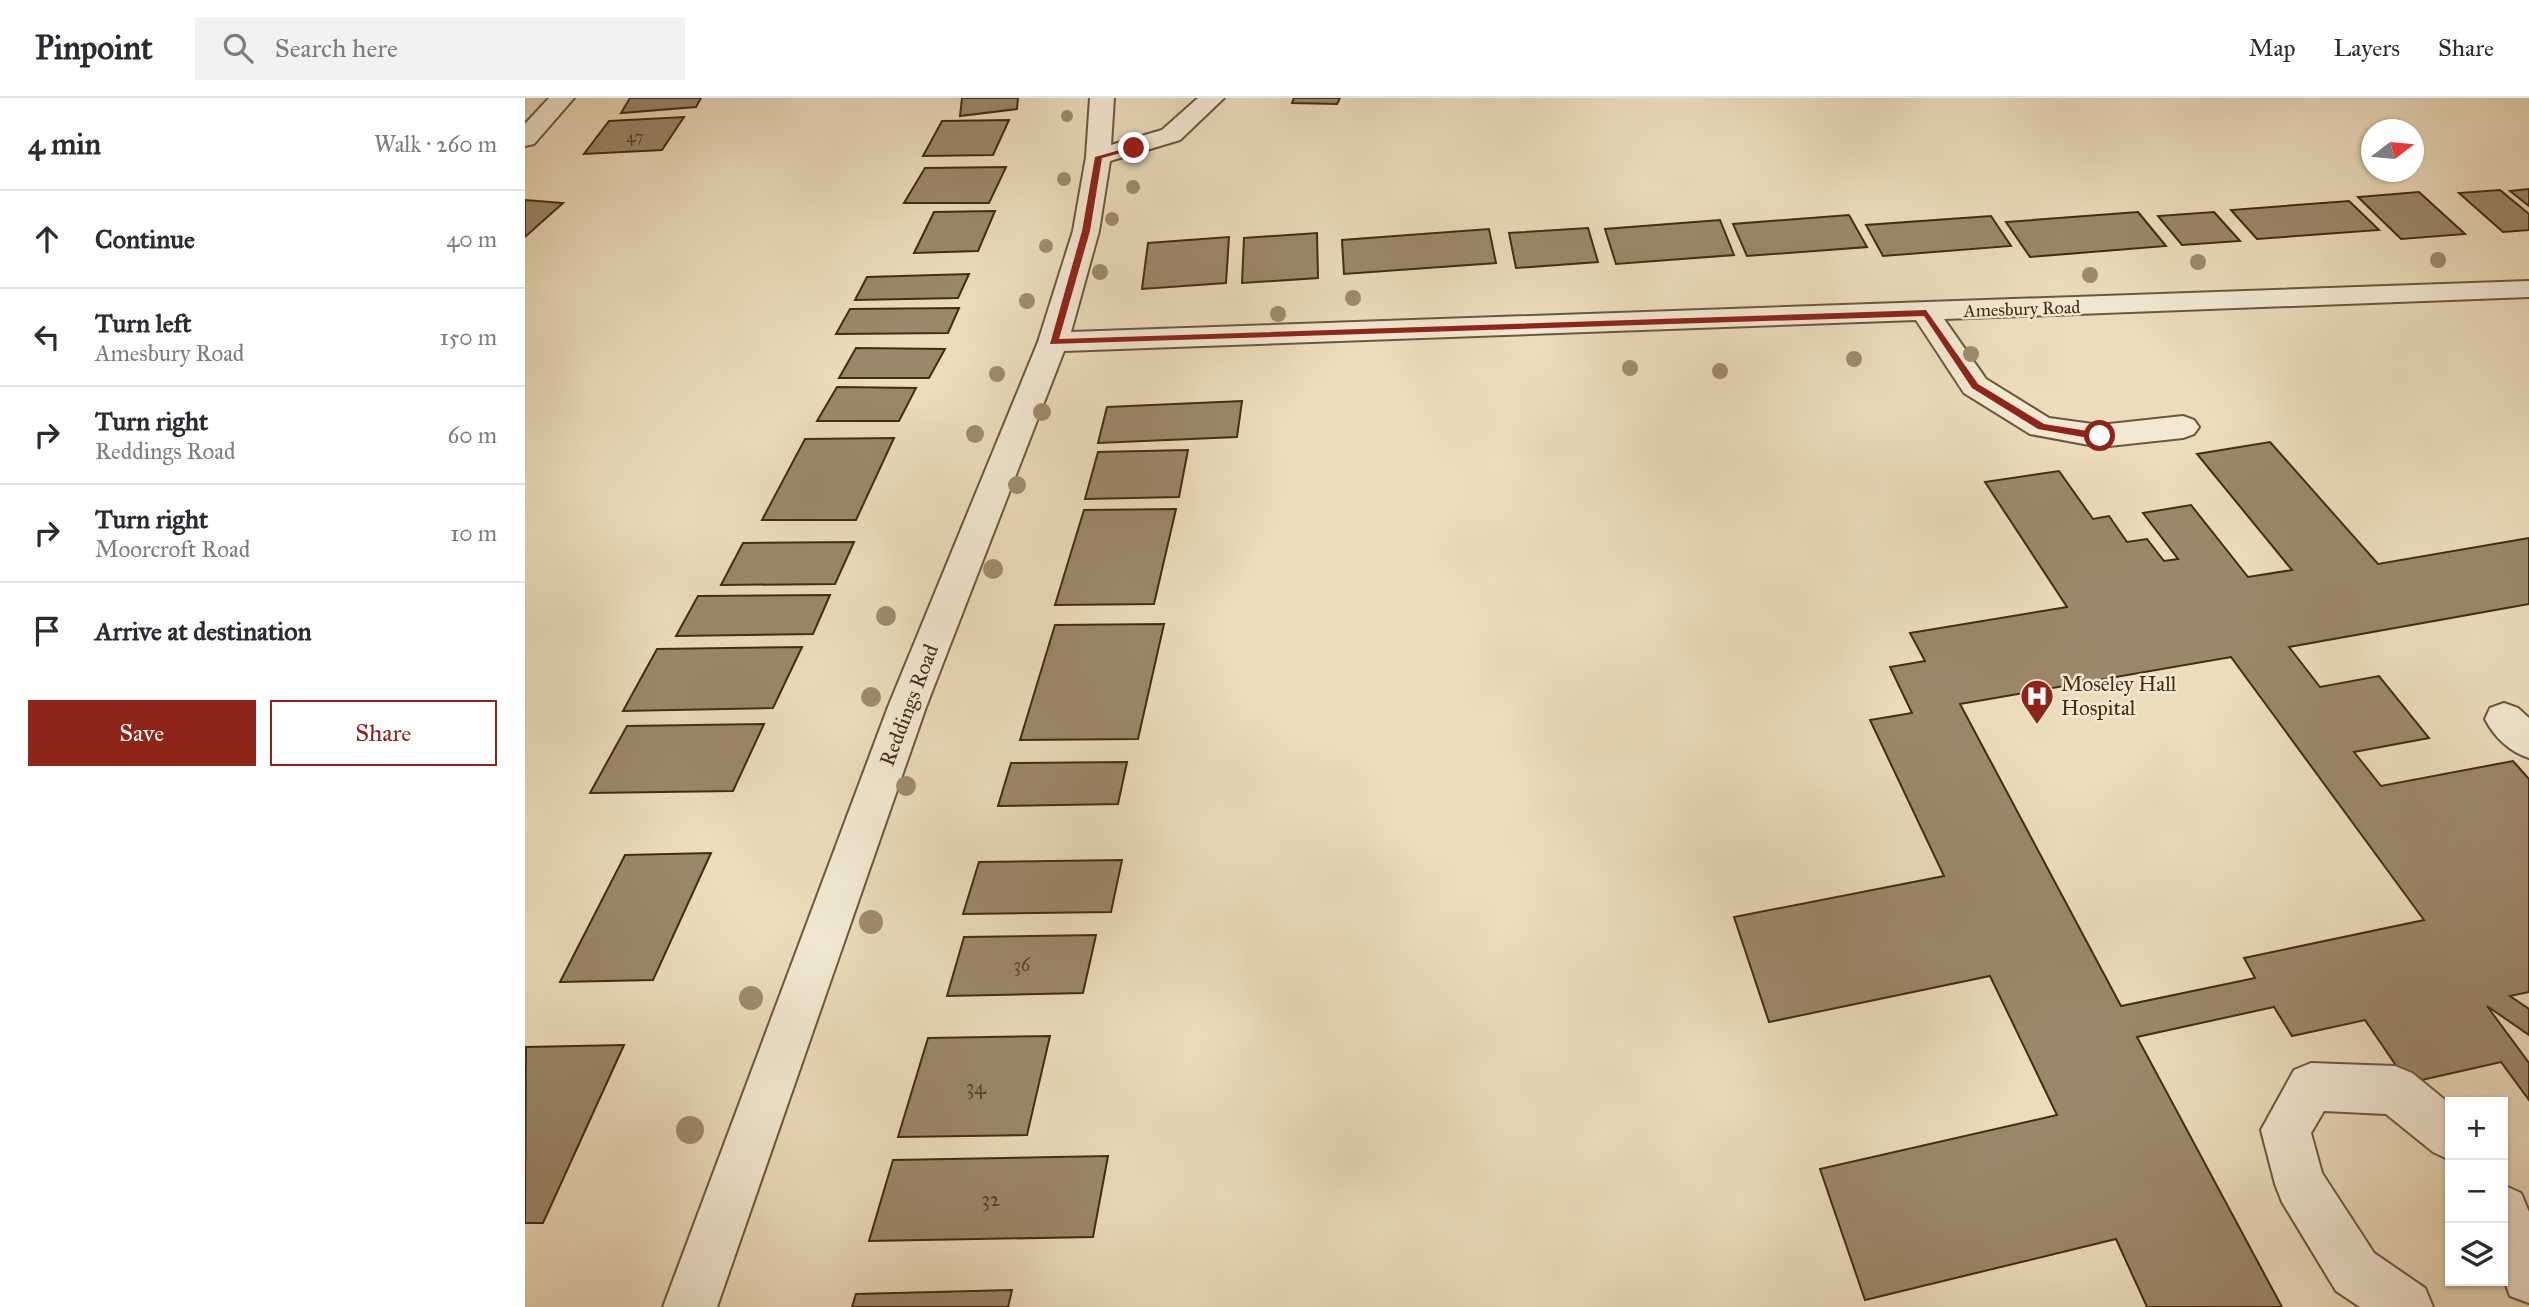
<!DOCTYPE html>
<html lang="en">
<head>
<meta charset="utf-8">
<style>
	:root { --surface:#fff; --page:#f2f2f3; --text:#2b2b33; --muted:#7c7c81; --line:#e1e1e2; --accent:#8f2418 }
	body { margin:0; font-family:"IM FELL Great Primer",serif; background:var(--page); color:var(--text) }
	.controls { position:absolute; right:21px; bottom:21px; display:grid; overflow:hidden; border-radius:0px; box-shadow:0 2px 5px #0004 }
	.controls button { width:63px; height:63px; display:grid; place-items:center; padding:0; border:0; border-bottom:2px solid var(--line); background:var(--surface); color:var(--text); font:35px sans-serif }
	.compass { position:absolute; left:1836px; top:21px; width:63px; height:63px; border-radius:50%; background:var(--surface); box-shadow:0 2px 5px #0004; rotate:74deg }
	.stop { position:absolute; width:21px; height:21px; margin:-16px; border:5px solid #8f2418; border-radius:50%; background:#fff }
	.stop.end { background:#8f2418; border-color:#fff; box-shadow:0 2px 7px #0008 }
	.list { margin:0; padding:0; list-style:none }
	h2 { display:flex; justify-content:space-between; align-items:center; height:91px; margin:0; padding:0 28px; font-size:30px }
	h2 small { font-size:23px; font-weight:400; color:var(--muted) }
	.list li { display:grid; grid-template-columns:46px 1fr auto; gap:21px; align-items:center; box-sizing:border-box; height:98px; padding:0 28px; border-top:2px solid var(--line) }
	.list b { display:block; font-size:26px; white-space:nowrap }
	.list p { margin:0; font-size:23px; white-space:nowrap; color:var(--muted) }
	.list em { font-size:23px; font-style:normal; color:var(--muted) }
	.actions { display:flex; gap:14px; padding:21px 28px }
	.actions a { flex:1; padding:16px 0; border:2px solid var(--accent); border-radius:0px; text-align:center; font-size:24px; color:var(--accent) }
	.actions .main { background:var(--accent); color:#fff }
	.icon { flex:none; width:38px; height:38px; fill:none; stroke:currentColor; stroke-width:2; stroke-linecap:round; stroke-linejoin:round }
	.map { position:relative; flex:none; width:2004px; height:1209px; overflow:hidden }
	header { display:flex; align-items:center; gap:42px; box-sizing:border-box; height:98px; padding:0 35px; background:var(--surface); border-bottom:2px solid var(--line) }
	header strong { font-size:33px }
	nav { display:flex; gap:38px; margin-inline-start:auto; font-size:24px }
	.search { width:490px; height:63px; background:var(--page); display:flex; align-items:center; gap:18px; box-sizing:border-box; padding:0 24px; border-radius:0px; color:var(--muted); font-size:26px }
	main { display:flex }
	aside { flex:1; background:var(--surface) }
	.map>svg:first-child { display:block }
	.building { fill:#9b886a; stroke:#442c12; stroke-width:2; fill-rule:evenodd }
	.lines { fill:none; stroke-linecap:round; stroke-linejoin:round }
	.minor-casing { stroke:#6e583c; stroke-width:4 }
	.minor { fill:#f2e8d3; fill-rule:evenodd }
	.tree { fill:#9f8b6d }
	.route { fill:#8f2418 }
	.labels { text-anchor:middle; stroke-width:5; stroke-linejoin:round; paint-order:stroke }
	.far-number-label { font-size:16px; fill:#5a4328 }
	.far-street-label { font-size:18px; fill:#442c12; stroke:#f2e8d3 }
	.number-label { font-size:18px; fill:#5a4328 }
	.poi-label { font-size:21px; fill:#442c12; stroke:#f2e8d3; text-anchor:start }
	.street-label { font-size:21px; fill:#442c12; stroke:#f2e8d3 }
	.near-number-label { font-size:21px; fill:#5a4328 }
</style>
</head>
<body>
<header>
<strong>Pinpoint</strong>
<div class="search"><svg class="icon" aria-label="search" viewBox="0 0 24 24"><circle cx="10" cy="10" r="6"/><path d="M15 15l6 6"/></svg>Search here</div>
<nav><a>Map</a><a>Layers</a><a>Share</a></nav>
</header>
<main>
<aside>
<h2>4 min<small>Walk · 260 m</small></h2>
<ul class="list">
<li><svg class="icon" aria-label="ahead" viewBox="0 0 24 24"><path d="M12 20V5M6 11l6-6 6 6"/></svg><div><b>Continue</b></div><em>40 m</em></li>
<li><svg class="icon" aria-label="left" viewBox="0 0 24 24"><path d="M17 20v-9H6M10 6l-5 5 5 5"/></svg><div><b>Turn left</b><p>Amesbury Road</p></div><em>150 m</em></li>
<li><svg class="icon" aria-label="right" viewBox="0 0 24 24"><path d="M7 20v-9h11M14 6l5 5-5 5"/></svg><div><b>Turn right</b><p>Reddings Road</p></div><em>60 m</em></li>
<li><svg class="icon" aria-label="right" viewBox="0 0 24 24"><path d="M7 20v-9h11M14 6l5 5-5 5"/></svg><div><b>Turn right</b><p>Moorcroft Road</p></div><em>10 m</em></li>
<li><svg class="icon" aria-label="arrive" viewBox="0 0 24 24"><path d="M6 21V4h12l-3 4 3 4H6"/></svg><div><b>Arrive at destination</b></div></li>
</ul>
<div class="actions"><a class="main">Save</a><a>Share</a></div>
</aside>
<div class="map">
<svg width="2004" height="1209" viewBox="0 0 2004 1209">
	<rect width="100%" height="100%" fill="#ebdcbb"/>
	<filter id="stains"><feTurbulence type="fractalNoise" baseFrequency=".00286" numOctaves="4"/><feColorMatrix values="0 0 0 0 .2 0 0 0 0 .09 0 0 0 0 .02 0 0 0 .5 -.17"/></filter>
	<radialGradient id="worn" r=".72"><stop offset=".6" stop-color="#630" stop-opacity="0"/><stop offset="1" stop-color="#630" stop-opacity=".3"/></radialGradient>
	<g class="building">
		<path d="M 105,0 L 176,0 L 171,9 L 96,15 Z"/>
		<path d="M 437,0 L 493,0 L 492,11 L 435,18 Z"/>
		<path d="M 769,0 L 815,0 L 812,6 L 767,5 Z"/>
		<path d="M 159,19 L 137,52 L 59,56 L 84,23 Z"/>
		<path d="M 484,22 L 468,57 L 398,58 L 417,23 Z"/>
		<path d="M 481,69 L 464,105 L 379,105 L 400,70 Z"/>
		<path d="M 2004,91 L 2004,108 L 1985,93 Z"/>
		<path d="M 1975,92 L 2004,116 L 2004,132 L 1978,134 L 1934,95 Z"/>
		<path d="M 1894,94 L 1940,136 L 1876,141 L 1833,99 Z"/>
		<path d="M 0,102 L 38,105 L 0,139 Z"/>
		<path d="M 1824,103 L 1854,132 L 1732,141 L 1706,112 Z"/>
		<path d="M 470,113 L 453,153 L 389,155 L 409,114 Z"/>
		<path d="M 1613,114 L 1641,148 L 1505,159 L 1481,124 Z"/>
		<path d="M 1689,114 L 1715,143 L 1657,147 L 1633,118 Z"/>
		<path d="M 1324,117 L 1342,149 L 1222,158 L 1208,126 Z"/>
		<path d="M 1466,118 L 1486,148 L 1358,158 L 1341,127 Z"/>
		<path d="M 1195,122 L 1209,157 L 1091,166 L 1080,131 Z"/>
		<path d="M 1063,130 L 1073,164 L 991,170 L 984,135 Z"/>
		<path d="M 964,131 L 971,165 L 819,176 L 817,142 Z"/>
		<path d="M 792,135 L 793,180 L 717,185 L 719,140 Z"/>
		<path d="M 704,139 L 701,185 L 617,191 L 623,145 Z"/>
		<path d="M 444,176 L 433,200 L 330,202 L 342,179 Z"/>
		<path d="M 434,210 L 423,235 L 311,236 L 325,211 Z"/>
		<path d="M 331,250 L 420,251 L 404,280 L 314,280 Z"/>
		<path d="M 312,289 L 391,290 L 374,323 L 292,323 Z"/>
		<path d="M 717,303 L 712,339 L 573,345 L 582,309 Z"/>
		<path d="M 369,340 L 331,422 L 237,422 L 280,341 Z"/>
		<path d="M 1745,344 L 1853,466 L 2004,440 L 2004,506 L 1764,549 L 1795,589 L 1854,578 L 1904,640 L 1829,654 L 1856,688 L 1988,663 L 2004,681 L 2004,894 L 1985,898 L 2004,911 L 2004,937 L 1962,908 L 2004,965 L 2004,1002 L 1976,964 L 1883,985 L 1840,922 L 1767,938 L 1749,909 L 1612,939 L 1757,1209 L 1622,1209 L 1591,1141 L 1340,1202 L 1295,1071 L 1532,1017 L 1465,878 L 1244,924 L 1209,819 L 1419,778 L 1345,622 L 1387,615 L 1365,569 L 1400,563 L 1385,535 L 1542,509 L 1460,384 L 1534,373 L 1568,421 L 1584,418 L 1602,444 L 1622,441 L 1639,463 L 1653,461 L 1618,415 L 1666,407 L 1723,479 L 1767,472 L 1672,356 ZM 1706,559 L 1899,822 L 1719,860 L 1730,880 L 1596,908 L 1435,606 Z"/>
		<path d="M 663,352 L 654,399 L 560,401 L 573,354 Z"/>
		<path d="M 651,411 L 629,506 L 530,507 L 559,412 Z"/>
		<path d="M 329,444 L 310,486 L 196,487 L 218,445 Z"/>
		<path d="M 305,497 L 288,536 L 151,538 L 173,498 Z"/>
		<path d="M 639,526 L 613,641 L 495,642 L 530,527 Z"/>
		<path d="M 277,549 L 248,610 L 98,613 L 132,551 Z"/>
		<path d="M 239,626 L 208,693 L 65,695 L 102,628 Z"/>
		<path d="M 602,664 L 593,706 L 473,708 L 486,665 Z"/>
		<path d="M 186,755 L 128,882 L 35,884 L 100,757 Z"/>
		<path d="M 597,762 L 586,814 L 438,816 L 454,764 Z"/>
		<path d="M 571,837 L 558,895 L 422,898 L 439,839 Z"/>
		<path d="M 525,938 L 502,1037 L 373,1039 L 403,940 Z"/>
		<path d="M 99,947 L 18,1125 L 0,1125 L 1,949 Z"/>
		<path d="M 583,1058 L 568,1139 L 344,1143 L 368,1062 Z"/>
		<path d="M 487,1192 L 483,1209 L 327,1209 L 331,1196 Z"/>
	</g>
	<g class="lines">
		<defs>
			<g id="minor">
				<path d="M 24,0 L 49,0 L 9,46 L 0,48 L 0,26 Z"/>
				<path d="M 565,0 L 589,0 L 586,47 L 637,32 L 673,0 L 699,0 L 655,42 L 585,63 L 574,133 L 546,234 L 2004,183 L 2004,199 L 1419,221 L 1461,281 L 1524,320 L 1575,327 L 1658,318 L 1669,322 L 1674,329 L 1669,336 L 1658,340 L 1575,349 L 1505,336 L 1439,295 L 1391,222 L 539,253 L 401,609 L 192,1209 L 138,1209 L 363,609 L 513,244 L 548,133 L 561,59 Z"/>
				<path d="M 1979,605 L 1993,610 L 2004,620 L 2004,660 C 1985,654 1969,639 1960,621 L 1965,610 Z"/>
				<path d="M 1786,965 L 1870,968 L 1887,975 L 1925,1006 L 1925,1062 L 1908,1054 L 1861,1016 L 1799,1013 L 1786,1035 L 1797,1075 L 1849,1155 L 1900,1190 L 1908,1209 L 1835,1209 L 1811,1193 L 1757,1104 L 1750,1086 L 1736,1032 L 1769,972 Z"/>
				<path d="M 1978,1087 L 1996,1095 L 2004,1114 L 2004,1205 L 1985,1198 L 1978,1179 Z"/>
			</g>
		</defs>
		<use href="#minor" class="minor-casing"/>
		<use href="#minor" class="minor"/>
	</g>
	<g class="tree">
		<circle cx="542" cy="18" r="6"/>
		<circle cx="539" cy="81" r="7"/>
		<circle cx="608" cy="89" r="7"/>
		<circle cx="587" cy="121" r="7"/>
		<circle cx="521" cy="148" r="7"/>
		<circle cx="1913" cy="162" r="8"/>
		<circle cx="1673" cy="164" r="8"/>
		<circle cx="575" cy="174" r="8"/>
		<circle cx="1565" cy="177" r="8"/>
		<circle cx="828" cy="200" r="8"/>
		<circle cx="502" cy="203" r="8"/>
		<circle cx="753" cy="216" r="8"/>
		<circle cx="1446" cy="256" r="8"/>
		<circle cx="1329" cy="261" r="8"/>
		<circle cx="1105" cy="270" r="8"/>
		<circle cx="1195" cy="273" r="8"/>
		<circle cx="472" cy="276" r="8"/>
		<circle cx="517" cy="314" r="9"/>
		<circle cx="450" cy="336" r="9"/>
		<circle cx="492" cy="387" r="9"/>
		<circle cx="468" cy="471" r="10"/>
		<circle cx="361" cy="518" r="10"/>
		<circle cx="346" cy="599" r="10"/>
		<circle cx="381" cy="688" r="10"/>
		<circle cx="346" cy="824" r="12"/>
		<circle cx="226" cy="900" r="12"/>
		<circle cx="165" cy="1032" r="14"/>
	</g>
	<path class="route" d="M 609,48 L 611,51 L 577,60 L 565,133 L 534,241 L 1401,212 L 1453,286 L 1519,326 L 1575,335 L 1580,338 L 1575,342 L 1513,331 L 1447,290 L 1399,218 L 525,246 L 557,133 L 570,59 Z"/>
	<defs>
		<symbol id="hospital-pin" viewBox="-11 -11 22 30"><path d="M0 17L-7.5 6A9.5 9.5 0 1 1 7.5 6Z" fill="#8f2418" stroke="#f2e8d3"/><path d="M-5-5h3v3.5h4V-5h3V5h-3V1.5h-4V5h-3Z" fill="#fff"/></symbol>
	</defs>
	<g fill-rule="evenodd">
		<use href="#hospital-pin" x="1493" y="579" width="38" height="52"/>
	</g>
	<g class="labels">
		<g class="far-number-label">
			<text x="110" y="44">47</text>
		</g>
		<g class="far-street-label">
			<text transform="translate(1497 211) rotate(-2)" y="6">Amesbury Road</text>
		</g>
		<g class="number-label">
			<text x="497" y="873">36</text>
		</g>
		<g class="poi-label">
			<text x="1536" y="593">Moseley Hall<tspan x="1536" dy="24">Hospital</tspan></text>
		</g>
		<g class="street-label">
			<text transform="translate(384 607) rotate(-69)" y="7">Reddings Road</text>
		</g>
		<g class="near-number-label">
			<text x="451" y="996">34</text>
			<text x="466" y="1108">32</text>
		</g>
	</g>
	<rect width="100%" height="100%" filter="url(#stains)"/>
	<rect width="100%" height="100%" fill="url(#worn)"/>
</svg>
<div class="controls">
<button>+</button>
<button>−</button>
<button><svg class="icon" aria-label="layers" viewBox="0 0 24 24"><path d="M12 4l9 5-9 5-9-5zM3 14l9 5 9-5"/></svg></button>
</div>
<svg class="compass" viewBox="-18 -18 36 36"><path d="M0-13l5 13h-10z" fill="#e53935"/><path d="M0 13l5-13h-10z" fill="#7c7c81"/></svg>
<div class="stop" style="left:1575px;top:338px"></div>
<div class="stop end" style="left:609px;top:50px"></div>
</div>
</main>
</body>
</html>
